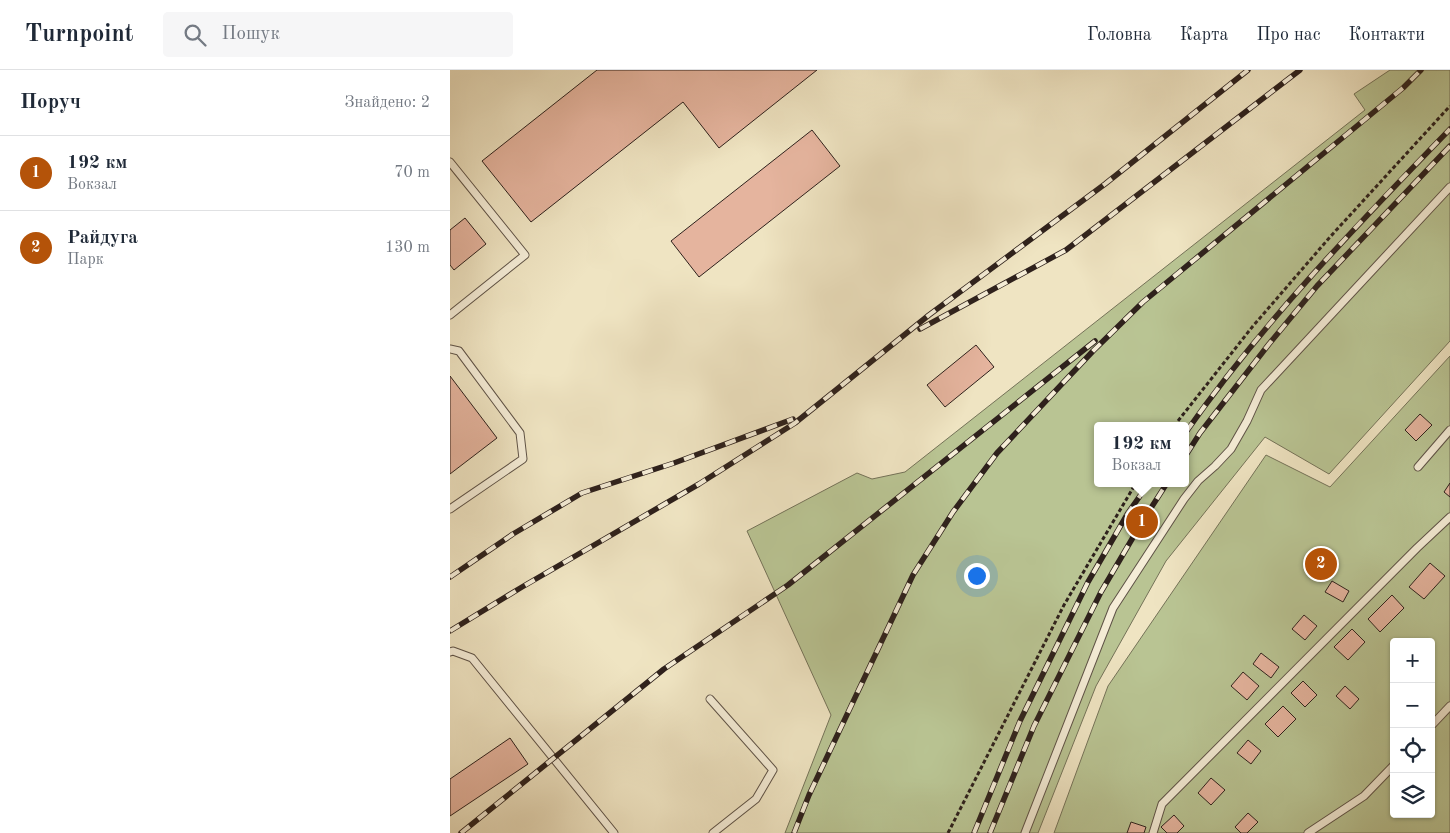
<!DOCTYPE html>
<html lang="uk">
<head>
<meta charset="utf-8">
<style>
	:root { --surface:#fff; --page:#f6f6f7; --text:#1f2937; --muted:#747a83; --line:#e0e1e3; --accent:#b45309 }
	body { margin:0; font-family:"Old Standard TT",serif; background:var(--page); color:var(--text) }
	.controls { position:absolute; right:15px; bottom:15px; display:grid; overflow:hidden; border-radius:5px; box-shadow:0 1px 4px #0004 }
	.controls button { width:45px; height:45px; display:grid; place-items:center; padding:0; border:0; border-bottom:1px solid var(--line); background:var(--surface); color:var(--text); font:25px sans-serif }
	.you { position:absolute; left:526px; top:505px; width:18px; height:18px; margin:-12px; border:4px solid #fff; border-radius:50%; background:#1a73e8; box-shadow:0 0 0 8px #1a73e833 }
	.badge { display:grid; place-items:center; width:32px; height:32px; border-radius:50%; background:var(--accent); color:#fff; font-size:16px; font-weight:700 }
	.pin { position:absolute; translate:-50% -50%; border:2px solid #fff; box-shadow:0 1px 5px #0006 }
	.popup { position:absolute; left:644px; top:352px; width:95px; height:65px; box-sizing:border-box; display:grid; place-content:center; border-radius:5px; background:var(--surface); filter:drop-shadow(0 1px 4px #0005); font-size:16px; white-space:nowrap; color:var(--muted) }
	.popup b { font-size:19px; color:var(--text) }
	.popup::after { content:''; position:absolute; left:50%; top:100%; margin-left:-10px; border:10px solid transparent; border-top-color:var(--surface) }
	.list { margin:0; padding:0; list-style:none }
	h2 { display:flex; justify-content:space-between; align-items:center; height:65px; margin:0; padding:0 20px; font-size:21px }
	h2 small { font-size:16px; font-weight:400; color:var(--muted) }
	.list li { display:grid; grid-template-columns:32px 1fr auto; gap:15px; align-items:center; box-sizing:border-box; height:75px; padding:0 20px; border-top:1px solid var(--line) }
	.list b { display:block; font-size:19px; white-space:nowrap }
	.list p { margin:0; font-size:16px; white-space:nowrap; color:var(--muted) }
	.list em { font-size:16px; font-style:normal; color:var(--muted) }
	.icon { flex:none; width:28px; height:28px; fill:none; stroke:currentColor; stroke-width:2; stroke-linecap:round; stroke-linejoin:round }
	.map { position:relative; flex:none; width:1000px; height:763px; overflow:hidden }
	header { display:flex; align-items:center; gap:30px; box-sizing:border-box; height:70px; padding:0 25px; background:var(--surface); border-bottom:1px solid var(--line) }
	header strong { font-size:24px }
	nav { display:flex; gap:28px; margin-inline-start:auto; font-size:18px }
	.search { width:350px; height:45px; background:var(--page); display:flex; align-items:center; gap:12px; box-sizing:border-box; padding:0 18px; border-radius:5px; color:var(--muted); font-size:19px }
	main { display:flex }
	aside { flex:1; background:var(--surface) }
	.map>svg:first-child { display:block }
	.green { fill:#b9c493; stroke:#747258; fill-rule:evenodd }
	.building { fill:#e5b49e; stroke:#2e211c }
	.lines { fill:none; stroke-linecap:round; stroke-linejoin:round }
	.lane-casing { stroke:#5e5246; stroke-width:9 }
	.path { stroke:#2e211c; stroke-width:3; stroke-dasharray:4 2.5; stroke-linecap:butt }
	.lane { stroke:#f5edd7; stroke-width:7 }
	.rail-casing { stroke:#2e211c; stroke-width:5.5 }
	.rail { stroke:#f5edd7; stroke-width:4; stroke-dasharray:11; stroke-linecap:butt }
</style>
</head>
<body>
<header>
<strong>Turnpoint</strong>
<div class="search"><svg class="icon" aria-label="search" viewBox="0 0 24 24"><circle cx="10" cy="10" r="6"/><path d="M15 15l6 6"/></svg>Пошук</div>
<nav><a>Головна</a><a>Карта</a><a>Про нас</a><a>Контакти</a></nav>
</header>
<main>
<aside>
<h2>Поруч<small>Знайдено: 2</small></h2>
<ul class="list">
<li><span class="badge">1</span><div><b>192 км</b><p>Вокзал</p></div><em>70 m</em></li>
<li><span class="badge">2</span><div><b>Райдуга</b><p>Парк</p></div><em>130 m</em></li>
</ul>
</aside>
<div class="map">
<svg width="1000" height="763" viewBox="0 0 1000 763">
	<rect width="100%" height="100%" fill="#efe4c2"/>
	<filter id="stains"><feTurbulence type="fractalNoise" baseFrequency=".004" numOctaves="4"/><feColorMatrix values="0 0 0 0 .2 0 0 0 0 .09 0 0 0 0 .02 0 0 0 .5 -.17"/></filter>
	<radialGradient id="worn" r=".72"><stop offset=".6" stop-color="#630" stop-opacity="0"/><stop offset="1" stop-color="#630" stop-opacity=".3"/></radialGradient>
	<g class="green">
		<path d="M 940,0 L 1000,0 L 1000,271 L 879,404 L 815,367 L 716,491 L 646,616 L 588,763 L 335,763 L 381,645 L 297,461 L 407,403 L 422,409 L 455,402 L 915,40 L 904,24 ZM 648,356 L 736,356 L 736,413 L 648,413 Z"/>
		<path d="M 1000,286 L 1000,763 L 604,763 L 658,616 L 816,385 L 880,417 ZM 944,572 L 981,572 L 981,744 L 944,744 Z"/>
	</g>
	<g class="building">
		<path d="M 147,0 L 367,0 L 269,78 L 233,32 L 81,152 L 32,91 Z"/>
		<path d="M 362,60 L 390,96 L 249,207 L 221,171 Z"/>
		<path d="M 15,148 L 36,174 L 4,200 L 0,195 L 0,160 Z"/>
		<path d="M 526,275 L 544,297 L 495,337 L 477,315 Z"/>
		<path d="M 0,306 L 47,368 L 0,404 Z"/>
		<path d="M 970,344 L 982,355 L 966,371 L 955,360 Z"/>
		<path d="M 1000,413 L 1000,427 L 994,422 Z"/>
		<path d="M 980,493 L 995,506 L 974,529 L 959,517 Z"/>
		<path d="M 882,511 L 899,521 L 893,532 L 875,522 Z"/>
		<path d="M 942,525 L 954,538 L 930,562 L 918,549 Z"/>
		<path d="M 854,545 L 867,556 L 855,570 L 842,559 Z"/>
		<path d="M 902,559 L 915,572 L 898,590 L 884,577 Z"/>
		<path d="M 811,583 L 829,597 L 821,608 L 803,594 Z"/>
		<path d="M 793,602 L 809,616 L 797,630 L 781,616 Z"/>
		<path d="M 853,611 L 867,625 L 855,637 L 841,623 Z"/>
		<path d="M 895,616 L 909,629 L 900,639 L 886,626 Z"/>
		<path d="M 833,636 L 846,649 L 828,667 L 815,654 Z"/>
		<path d="M 60,668 L 78,694 L 0,746 L 0,709 Z"/>
		<path d="M 798,670 L 811,681 L 801,694 L 787,683 Z"/>
		<path d="M 761,708 L 775,720 L 761,735 L 748,723 Z"/>
		<path d="M 798,743 L 808,752 L 797,763 L 791,763 L 785,757 Z"/>
		<path d="M 724,745 L 734,756 L 727,763 L 717,763 L 711,757 Z"/>
		<path d="M 681,752 L 696,757 L 694,763 L 677,763 Z"/>
	</g>
	<g class="lines">
		<defs>
			<g id="lane">
				<path d="M 0,92 L 75,185 L 0,245"/>
				<path d="M 0,279 L 9,281 L 70,363 L 73,389 L 0,439"/>
				<path d="M 968,397 L 1000,360"/>
				<path d="M 0,582 L 3,581 L 22,588 L 164,763"/>
				<path d="M 260,629 L 323,700 L 306,729 L 263,763"/>
				<path d="M 981,656 L 1000,636"/>
				<path d="M 575,763 L 663,538 L 734,429 L 748,411 L 765,396 L 781,379 L 797,351 L 811,320 L 1000,117"/>
				<path d="M 703,763 L 712,734 L 967,478 L 1000,447"/>
				<path d="M 858,763 L 914,726 L 944,695"/>
			</g>
		</defs>
		<use href="#lane" class="lane-casing"/>
		<g class="path">
			<path d="M 724,356 L 803,256 L 880,167 L 1000,36"/>
			<path d="M 498,763 L 614,535 L 686,413"/>
		</g>
		<use href="#lane" class="lane"/>
		<defs>
			<g id="rail">
				<path d="M 470,259 L 616,180 L 850,0"/>
				<path d="M 736,362 C 813,252 907,155 1000,59"/>
				<path d="M 736,385 L 750,363 L 819,274 L 867,216 L 1000,76"/>
				<path d="M 0,507 L 63,464 L 132,423 L 224,393 L 343,349"/>
				<path d="M 0,561 L 72,517 L 249,414 L 345,353 L 479,245 L 655,114 L 798,0"/>
				<path d="M 11,763 L 214,599 L 338,515 L 645,271"/>
				<path d="M 344,763 L 359,725 L 463,505 L 503,442 L 547,383 L 643,281 L 693,232 L 953,18 L 971,0"/>
				<path d="M 524,763 L 570,651 L 638,512 L 678,443 L 699,413"/>
				<path d="M 540,763 L 584,656 L 651,522 L 692,452 L 717,413"/>
			</g>
		</defs>
		<use href="#rail" class="rail-casing"/>
		<use href="#rail" class="rail"/>
	</g>
	<rect width="100%" height="100%" filter="url(#stains)"/>
	<rect width="100%" height="100%" fill="url(#worn)"/>
</svg>
<div class="controls">
<button>+</button>
<button>−</button>
<button><svg class="icon" aria-label="locate" viewBox="0 0 24 24"><circle cx="12" cy="12" r="6"/><path d="M12 2v4M12 18v4M2 12h4M18 12h4"/></svg></button>
<button><svg class="icon" aria-label="layers" viewBox="0 0 24 24"><path d="M12 4l9 5-9 5-9-5zM3 14l9 5 9-5"/></svg></button>
</div>
<div class="you"></div>
<div class="pin badge" style="left:692px;top:452px">1</div>
<div class="popup"><b>192 км</b>Вокзал</div>
<div class="pin badge" style="left:871px;top:494px">2</div>
</div>
</main>
</body>
</html>
